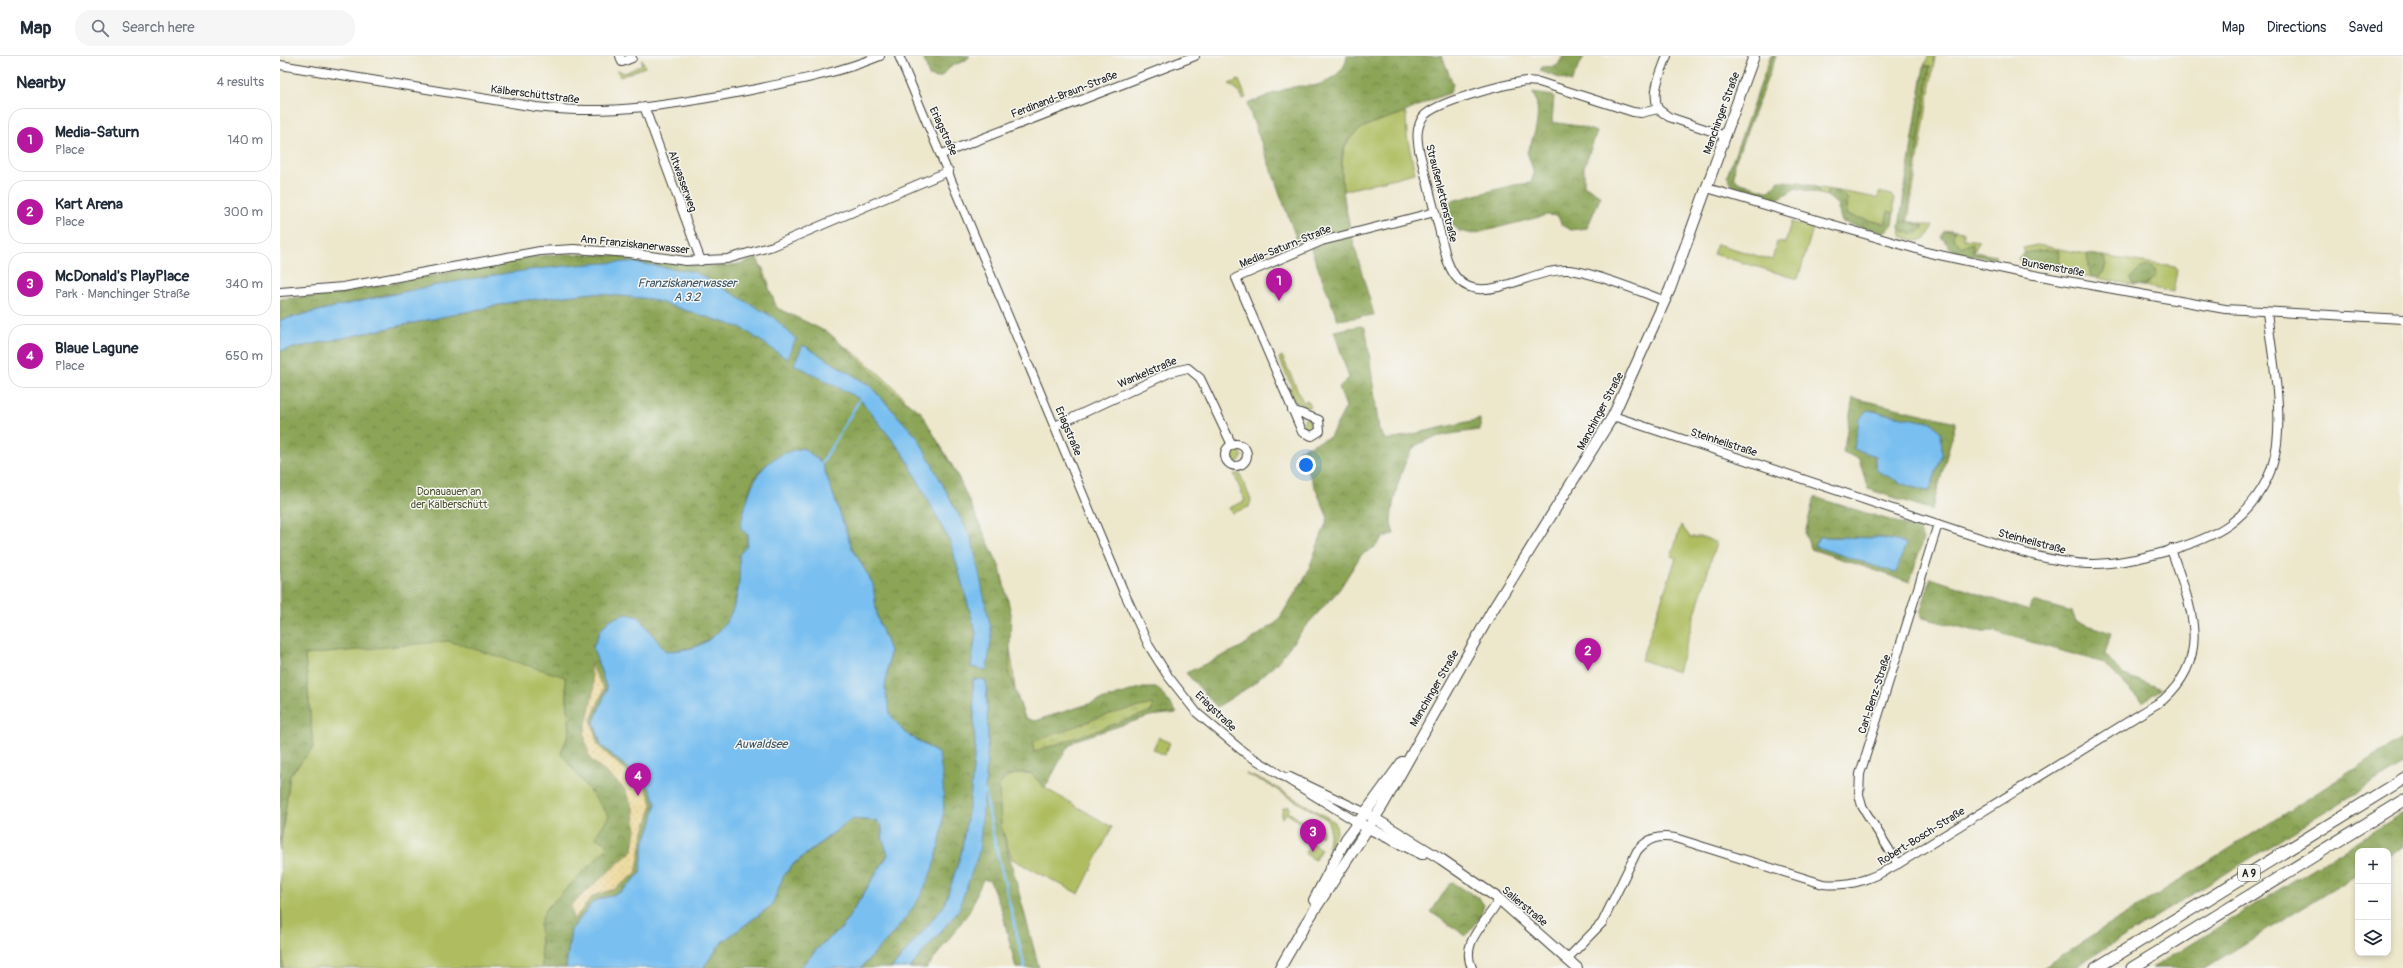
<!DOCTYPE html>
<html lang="en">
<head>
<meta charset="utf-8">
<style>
	:root { --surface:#fff; --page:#f6f6f7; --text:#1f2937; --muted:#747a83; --line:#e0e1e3; --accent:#b5179e }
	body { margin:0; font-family:Pangolin,sans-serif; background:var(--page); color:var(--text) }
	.controls { position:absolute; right:12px; bottom:12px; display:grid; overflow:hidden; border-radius:8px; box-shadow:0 2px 6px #0003 }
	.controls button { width:36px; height:36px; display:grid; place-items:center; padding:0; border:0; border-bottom:1px solid var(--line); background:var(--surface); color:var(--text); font:20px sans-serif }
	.you { position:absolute; left:1026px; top:409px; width:14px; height:14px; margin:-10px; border:3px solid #fff; border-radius:50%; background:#1a73e8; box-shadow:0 0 0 6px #1a73e833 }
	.badge { display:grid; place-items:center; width:26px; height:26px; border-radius:50%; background:var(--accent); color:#fff; font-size:13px; font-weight:700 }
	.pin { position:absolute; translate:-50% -33px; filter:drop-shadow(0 1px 2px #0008) }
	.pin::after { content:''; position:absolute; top:21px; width:14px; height:12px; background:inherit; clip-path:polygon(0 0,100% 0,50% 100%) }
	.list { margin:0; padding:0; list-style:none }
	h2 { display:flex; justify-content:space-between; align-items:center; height:52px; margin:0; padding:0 16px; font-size:17px }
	h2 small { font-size:13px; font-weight:400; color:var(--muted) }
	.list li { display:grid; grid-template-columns:26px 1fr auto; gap:12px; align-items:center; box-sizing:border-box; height:64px; margin:0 8px 8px; padding:0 8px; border:1px solid var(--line); border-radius:16px }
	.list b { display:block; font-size:15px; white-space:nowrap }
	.list p { margin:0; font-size:13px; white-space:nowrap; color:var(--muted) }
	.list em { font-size:13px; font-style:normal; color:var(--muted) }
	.icon { flex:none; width:22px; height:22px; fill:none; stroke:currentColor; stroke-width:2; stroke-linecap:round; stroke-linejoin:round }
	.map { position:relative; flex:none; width:2123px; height:912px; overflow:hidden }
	header { display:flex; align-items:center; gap:24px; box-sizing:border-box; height:56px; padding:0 20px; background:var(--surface); border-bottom:1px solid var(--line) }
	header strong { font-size:19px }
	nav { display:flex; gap:22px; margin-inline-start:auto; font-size:14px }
	.search { width:280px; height:36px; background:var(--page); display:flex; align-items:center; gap:10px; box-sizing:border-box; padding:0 14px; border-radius:16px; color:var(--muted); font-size:15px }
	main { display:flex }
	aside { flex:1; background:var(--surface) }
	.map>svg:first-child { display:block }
	.green { fill:#afbd60; stroke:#666c3e }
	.forest { fill:url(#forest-crowns); stroke:#546039; fill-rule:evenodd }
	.wetland { fill:url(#wetland-marsh); stroke:#666c3e }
	.sand { fill:url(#sand-dots); stroke:#857b5d }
	.water { fill:#79bff0; stroke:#4a6e86 }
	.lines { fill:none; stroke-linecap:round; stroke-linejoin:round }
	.stream { stroke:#79bff0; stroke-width:2.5 }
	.minor-casing { stroke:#3b3a36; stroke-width:10 }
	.major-casing { stroke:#3b3a36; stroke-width:12 }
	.highway-casing { stroke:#3b3a36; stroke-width:13 }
	.minor { stroke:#fff; stroke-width:8 }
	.major { stroke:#fff; stroke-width:10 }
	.highway { stroke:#fff; stroke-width:11 }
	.labels { text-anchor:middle; stroke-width:3; stroke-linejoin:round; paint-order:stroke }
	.shield { fill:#f6f6f2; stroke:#5d5d5c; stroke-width:1 }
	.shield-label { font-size:10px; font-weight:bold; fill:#1c1c1c }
	.street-label { font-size:11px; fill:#1c1c1c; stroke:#f6f6f2 }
	.park-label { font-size:11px; fill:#4f5434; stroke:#f6f6f2 }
	.water-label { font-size:12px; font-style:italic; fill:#3d5566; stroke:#f6f6f2 }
</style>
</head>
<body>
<header>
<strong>Map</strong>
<div class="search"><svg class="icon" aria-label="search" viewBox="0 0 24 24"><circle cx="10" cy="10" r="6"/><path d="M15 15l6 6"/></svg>Search here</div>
<nav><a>Map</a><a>Directions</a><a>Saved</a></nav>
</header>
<main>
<aside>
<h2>Nearby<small>4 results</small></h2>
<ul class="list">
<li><span class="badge">1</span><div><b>Media-Saturn</b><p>Place</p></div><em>140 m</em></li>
<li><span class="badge">2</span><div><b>Kart Arena</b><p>Place</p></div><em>300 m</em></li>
<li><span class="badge">3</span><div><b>McDonald's PlayPlace</b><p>Park · Manchinger Straße</p></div><em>340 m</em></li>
<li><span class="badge">4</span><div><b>Blaue Lagune</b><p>Place</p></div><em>650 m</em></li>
</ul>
</aside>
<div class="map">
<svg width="2123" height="912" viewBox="0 0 2123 912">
	<defs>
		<pattern id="forest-crowns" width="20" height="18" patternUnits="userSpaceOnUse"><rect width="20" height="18" fill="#8ba456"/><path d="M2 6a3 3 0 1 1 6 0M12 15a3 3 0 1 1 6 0" fill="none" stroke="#718546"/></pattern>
		<pattern id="wetland-marsh" width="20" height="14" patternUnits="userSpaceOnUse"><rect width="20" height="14" fill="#afbd60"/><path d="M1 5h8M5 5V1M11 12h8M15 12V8" fill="none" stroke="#96a253"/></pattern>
		<pattern id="sand-dots" width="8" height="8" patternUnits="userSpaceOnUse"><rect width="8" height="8" fill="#eeda9e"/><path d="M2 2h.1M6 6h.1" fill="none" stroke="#ccba88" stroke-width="1.8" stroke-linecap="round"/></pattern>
	</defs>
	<rect width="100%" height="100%" fill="#f6f6f2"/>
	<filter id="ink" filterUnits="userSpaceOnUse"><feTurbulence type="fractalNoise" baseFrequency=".025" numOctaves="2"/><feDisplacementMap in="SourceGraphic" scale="8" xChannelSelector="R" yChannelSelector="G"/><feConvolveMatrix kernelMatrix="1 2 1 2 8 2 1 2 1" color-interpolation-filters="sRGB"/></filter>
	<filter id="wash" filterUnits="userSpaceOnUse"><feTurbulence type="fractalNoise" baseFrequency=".012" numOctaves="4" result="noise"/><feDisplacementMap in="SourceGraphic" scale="16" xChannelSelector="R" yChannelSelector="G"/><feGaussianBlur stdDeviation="0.9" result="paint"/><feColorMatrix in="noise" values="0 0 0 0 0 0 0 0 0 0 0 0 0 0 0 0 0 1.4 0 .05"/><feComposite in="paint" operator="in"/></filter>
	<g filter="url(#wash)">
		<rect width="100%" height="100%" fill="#ede7cc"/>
		<g class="green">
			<path d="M 1648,0 L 1655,0 L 1628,165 L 1653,170 L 1646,183 L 1638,185 L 1622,181 L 1619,171 L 1621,174 L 1644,170 L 1626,165 L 1650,10 L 1644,10 Z"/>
			<path d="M 362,3 L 365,11 L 340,21 L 337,14 L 345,17 L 361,9 Z"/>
			<path d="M 959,24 L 966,42 L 963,43 L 959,35 L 949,28 Z"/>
			<path d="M 1123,56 L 1126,58 L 1127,80 L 1135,117 L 1063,135 C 1057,77 1073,73 1123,56 Z"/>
			<path d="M 1536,131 L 1598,142 L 1599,136 L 1611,139 L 1614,143 L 1614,157 L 1609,156 L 1606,168 L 1566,159 L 1568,143 L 1547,135 L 1547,140 L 1540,138 Z"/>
			<path d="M 1511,166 L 1533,172 L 1518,223 L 1433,198 L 1437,188 L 1492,204 L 1497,186 L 1505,187 Z"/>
			<path d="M 1670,174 L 1684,176 L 1684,183 L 1699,185 L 1694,196 L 1682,191 L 1673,182 L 1674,176 Z"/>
			<path d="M 1757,189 L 1807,198 L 1811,221 L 1779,215 L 1783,209 L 1778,208 L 1779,196 L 1766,194 L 1745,197 L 1743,192 Z"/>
			<path d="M 1823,200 L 1895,211 L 1897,214 L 1893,236 L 1864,230 L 1870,226 L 1851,222 L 1854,229 L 1818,222 L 1824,215 L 1826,207 Z"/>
			<path d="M 458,208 L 462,218 L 482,210 L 489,228 L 486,250 C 563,276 635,339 673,411 C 690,442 698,480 708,514 C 715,537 725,562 729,586 C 736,626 737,667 740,707 L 721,720 L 720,729 C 728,717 739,716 752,718 L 765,732 L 832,771 L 799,838 L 732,803 L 721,769 L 719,735 L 716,766 L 285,621 L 290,675 L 281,697 L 329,760 L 330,790 L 265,854 L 260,869 L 262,912 L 3,912 L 0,794 L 10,719 L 33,692 L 25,599 L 78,594 L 0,549 L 0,244 L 391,210 L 439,211 Z"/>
			<path d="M 1002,300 L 1023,346 L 1027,345 L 1031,349 L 1028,352 L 1014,345 L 1009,333 L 1012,331 L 999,302 Z"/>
			<path d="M 1025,362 L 1037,368 L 1036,374 L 1032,377 L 1026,375 L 1022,368 Z"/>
			<circle cx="956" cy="400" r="6"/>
			<path d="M 954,418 L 960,418 L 971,444 L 969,451 L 952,457 L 949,452 L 965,445 Z"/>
			<path d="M 1401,469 L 1410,481 L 1424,481 L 1436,487 L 1398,616 L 1361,604 L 1396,502 L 1391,500 Z"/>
			<path d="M 879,681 L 890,687 L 884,699 L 873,693 Z"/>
			<path d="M 966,718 L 985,725 L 1055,766 L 1057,775 L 1048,792 L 1050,772 L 1046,763 L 984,726 Z"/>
			<path d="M 1008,750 L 1010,751 L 1008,756 L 1037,774 L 1040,769 L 1043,775 L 1041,780 L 1037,781 L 1039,778 L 1006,757 L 1003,762 L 1001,761 L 1003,752 Z"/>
			<path d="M 1032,787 L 1041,793 L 1035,804 L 1025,798 Z"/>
		</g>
		<g class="forest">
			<path d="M 643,0 L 690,0 L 685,5 L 671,10 L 661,21 L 657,22 L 649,20 Z"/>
			<path d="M 1067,0 L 1162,0 L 1173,28 L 1170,37 C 1153,42 1139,50 1123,57 C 1103,65 1084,66 1069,83 C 1045,109 1085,224 1094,259 L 1058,264 L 1028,185 L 1018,187 L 967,48 C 982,42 998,35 1013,31 C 1019,29 1026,31 1032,30 C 1047,28 1066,16 1067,0 Z"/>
			<path d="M 1283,0 L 1304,0 L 1291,26 L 1260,15 L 1262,11 L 1277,10 Z"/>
			<path d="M 1491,0 L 1496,0 L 1455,106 L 1454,121 L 1458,126 L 1486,135 L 1490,135 L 1498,125 L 1520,126 L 1536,131 L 1540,138 L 1516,132 L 1496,144 L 1489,144 L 1455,132 L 1447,120 Z"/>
			<path d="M 1644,10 L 1650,10 L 1626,165 L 1644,171 L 1637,178 L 1624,176 L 1619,171 Z"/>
			<path d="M 1253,37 L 1274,40 L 1272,66 L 1298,70 L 1317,76 L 1304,111 L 1304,129 L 1321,140 L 1307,172 L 1291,174 L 1281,168 L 1278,160 L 1267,159 L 1193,178 L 1179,175 L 1169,165 L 1168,146 L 1234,129 L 1251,127 L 1254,117 L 1247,96 C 1256,78 1262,55 1253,37 Z"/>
			<path d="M 1547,135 L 1559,136 L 1568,143 L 1566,159 L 1605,168 L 1608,155 L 1614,157 L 1612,169 L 1605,177 L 1562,166 L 1557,148 L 1547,140 Z"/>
			<path d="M 1670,174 L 1674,175 L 1673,182 L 1682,191 L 1692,187 L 1694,196 L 1716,200 L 1714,203 L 1674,196 L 1661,181 L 1664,175 Z"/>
			<path d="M 1766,194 L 1779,195 L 1778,207 L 1783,209 L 1782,213 L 1779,215 L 1742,208 L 1738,202 L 1745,197 Z"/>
			<path d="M 284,198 C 308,199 333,198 357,201 C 396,205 440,219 477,202 L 497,252 L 549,277 L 618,340 L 641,356 L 678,421 L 720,512 L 731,557 L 729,617 L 745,662 L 754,665 L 860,632 L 878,632 L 897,657 L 870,660 L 796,684 L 787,692 L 765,732 L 752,718 L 741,716 L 725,721 L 719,730 L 721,769 L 759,912 L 736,912 L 722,855 L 710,825 L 703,823 L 689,856 L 647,912 L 630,912 L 678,855 L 706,721 L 708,678 L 706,625 L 693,623 L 695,692 L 690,745 L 681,798 L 664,850 L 612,912 L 581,912 L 614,874 L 659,698 L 624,676 L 610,658 L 605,632 L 610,595 L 597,561 L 593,528 L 572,492 L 542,407 L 523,392 C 498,397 470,414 468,442 C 466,458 468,473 467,489 L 459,499 L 461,518 L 451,562 L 434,580 L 415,591 L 386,596 L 359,561 L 313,592 L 327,633 L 314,666 L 321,689 L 369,731 L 376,747 L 371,770 L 364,787 L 360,818 L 341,836 L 314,845 L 291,874 L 286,912 L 262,912 L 260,869 L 265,854 L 329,790 L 315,781 L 329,760 L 281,697 L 290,675 L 285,621 L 168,585 L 25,599 L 33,692 L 10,719 L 0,794 L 0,295 L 238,245 L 313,237 L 370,243 L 463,272 L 507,303 L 463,244 L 415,216 L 109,238 L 0,264 L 0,243 L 50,239 L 250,201 ZM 523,289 L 589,329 L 638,382 L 692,484 L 700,613 L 691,611 L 696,577 L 671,488 L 625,400 L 580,343 ZM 872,648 L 872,655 L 754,696 L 753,686 L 826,659 Z"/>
			<path d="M 1807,198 L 1823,200 L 1826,207 L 1824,215 L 1818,222 L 1811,221 Z"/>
			<path d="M 1869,210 L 1875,214 L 1876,220 L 1864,230 L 1854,229 L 1851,222 L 1861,212 Z"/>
			<path d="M 1081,270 L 1085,272 L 1087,281 L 1099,374 L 1106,384 L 1200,363 L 1200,374 C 1180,377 1155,378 1137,389 C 1124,397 1111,450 1111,466 C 1111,470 1113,474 1114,478 L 1103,481 L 1095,491 L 1081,499 L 1059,534 L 1024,572 L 996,608 L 972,629 L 937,651 L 906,617 L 961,591 L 997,566 L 1026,520 L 1048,462 L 1019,394 L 1050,381 L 1066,351 L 1059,331 L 1069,322 L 1054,275 Z"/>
			<path d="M 1573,342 L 1676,366 L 1652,454 L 1588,433 L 1579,403 L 1563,396 ZM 1587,354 L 1652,367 L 1596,414 Z"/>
			<path d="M 1534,441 L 1639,473 L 1643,482 L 1630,526 L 1531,493 L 1525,478 ZM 1539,481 L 1601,482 L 1626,487 L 1534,491 Z"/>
			<path d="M 1651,522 L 1749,555 L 1753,545 L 1792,556 L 1796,565 L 1831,577 L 1825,598 L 1842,618 L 1881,633 L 1862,646 L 1824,607 L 1713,575 L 1696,575 L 1643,562 L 1640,557 Z"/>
			<path d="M 2123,682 L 2123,708 L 1793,912 L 1762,912 Z"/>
			<path d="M 2123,757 L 2123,791 L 2108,800 L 2108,795 L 2078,795 L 2078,818 L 1925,912 L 1872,912 Z"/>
			<path d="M 571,763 L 597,765 L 602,770 L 602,780 L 608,798 L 562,872 L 540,890 L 520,912 L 423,912 L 442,886 L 492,849 L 503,821 L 512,810 Z"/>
			<path d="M 0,825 L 3,912 L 0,912 Z"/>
			<path d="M 1171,826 L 1199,842 L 1204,849 L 1201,859 L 1186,880 L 1151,856 Z"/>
		</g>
		<path class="wetland" d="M 872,648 L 872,655 L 754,696 L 753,686 L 826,659 Z"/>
		<path class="sand" d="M 310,607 L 324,633 L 311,664 L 318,690 L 366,733 L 372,747 L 369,761 L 363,778 L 356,817 L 335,833 L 313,840 L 293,864 L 291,849 L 353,794 L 356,774 L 354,754 L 344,732 L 310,703 L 304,679 L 314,632 Z"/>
		<g class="water">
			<path d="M 351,206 L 415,216 L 493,261 L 516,283 L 507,303 L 462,272 L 370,243 L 313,237 L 238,245 L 0,295 L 0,264 C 115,237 232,209 351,206 Z"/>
			<path d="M 523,289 L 589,329 L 638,382 L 692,484 L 712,578 L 707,614 L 691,611 L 696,577 L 671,488 L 625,400 L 580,343 L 514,308 Z"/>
			<path d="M 1587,354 L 1653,367 L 1661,377 L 1662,400 L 1649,435 C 1629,432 1613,423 1596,414 L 1596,400 L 1574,393 L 1579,364 Z"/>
			<path d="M 523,392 L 542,407 L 572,492 L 593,528 L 597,561 L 610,595 L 605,632 L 610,658 L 624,676 L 659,698 C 668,748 665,793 641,839 C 626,866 601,889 581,912 L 520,912 L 540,890 L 562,872 L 608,799 L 602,780 L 602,770 L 597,765 L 571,763 L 512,809 L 503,821 L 492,849 L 442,886 L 423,912 L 286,912 L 291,874 L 314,845 L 341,836 L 360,818 L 364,787 L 371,770 L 376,747 L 369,731 L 321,689 L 314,666 L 327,633 L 313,592 L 320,575 L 329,564 L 346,558 L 359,561 L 386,596 C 395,594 407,594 416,591 C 454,574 462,537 459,499 L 467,489 L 468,479 L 460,472 C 470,430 476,401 523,392 Z"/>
			<path d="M 1539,481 L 1601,482 L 1626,487 L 1616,517 L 1534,490 Z"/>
			<path d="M 693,623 L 706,624 L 708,678 L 706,721 L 699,796 L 678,855 L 630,912 L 612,912 L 664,850 L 681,798 L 690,745 L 695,692 Z"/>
		</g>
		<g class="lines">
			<g class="stream">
				<path d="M 542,407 L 580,343"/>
				<path d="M 705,735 L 712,774 L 745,912"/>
			</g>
		</g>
	</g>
	<g filter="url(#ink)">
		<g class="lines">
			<defs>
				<g id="minor">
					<path d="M 340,0 L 342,6 L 352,2 L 351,0"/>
					<path d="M 619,0 L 843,534 L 869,590 L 888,620 L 917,657 L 965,697 L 1077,766"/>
					<path d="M 0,9 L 256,51 C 329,60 399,48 471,34 C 515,25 558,17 600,0"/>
					<path d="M 365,53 L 421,205"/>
					<path d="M 1378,53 C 1371,35 1381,17 1387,0"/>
					<path d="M 662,98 L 915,0"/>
					<path d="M 1427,132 L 1650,197 L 1743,217 L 1945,253 L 2123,263"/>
					<path d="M 0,236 L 63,231 L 260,195 L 294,193 L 349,197 L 406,205 L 447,203 L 493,190 L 669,115"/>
					<path d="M 1385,245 C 1362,236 1313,216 1289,214 C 1246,211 1188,265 1167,204 L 1139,94 C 1137,82 1136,72 1143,61 C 1154,46 1226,28 1246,25 L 1259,26 L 1353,56 L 1361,57 L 1378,53 L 1389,61 L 1446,80"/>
					<path d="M 1012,354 L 1039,364 L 1040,375 L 1032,380 L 1022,376 L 1020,371 L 956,222 L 1042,185 L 1155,156"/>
					<path d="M 1333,360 L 1745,497 C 1768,503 1790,508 1814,508 C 1851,507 1920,490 1950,468 C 1969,454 1987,430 1993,407 C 2006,364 1992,301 1987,256"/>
					<path d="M 775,370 L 891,316 L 908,312 L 920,322 L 952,389"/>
					<circle cx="956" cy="399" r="11"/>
					<path d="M 1010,721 L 1084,756"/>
					<path d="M 1618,808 L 1582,750 L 1579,739 L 1580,718 L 1658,468"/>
					<path d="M 1287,903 L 1322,867 L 1357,795 C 1368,782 1378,779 1395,782 L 1543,828 C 1572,831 1593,822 1618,808 L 1883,644 C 1935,598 1909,548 1891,493"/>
					<path d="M 1192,912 C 1179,885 1209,865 1219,843"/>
				</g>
				<g id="major">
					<path d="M 1084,756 L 1161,803 L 1219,843 L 1297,912"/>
					<path d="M 1082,769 L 1142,798"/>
					<path d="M 1034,844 L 1066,783 L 1122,706"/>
					<path d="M 1000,912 L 1026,867 L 1103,749 L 1212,555 L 1333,360 L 1390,233 L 1474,0"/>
				</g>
				<g id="highway">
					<path d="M 1816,912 L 2123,723"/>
					<path d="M 1852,912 L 2123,745"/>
				</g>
			</defs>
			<use href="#minor" class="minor-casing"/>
			<use href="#major" class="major-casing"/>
			<use href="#highway" class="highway-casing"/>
			<use href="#minor" class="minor"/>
			<use href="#major" class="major"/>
			<use href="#highway" class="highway"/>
		</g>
	</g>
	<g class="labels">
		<rect class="shield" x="1958" y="809" width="22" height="16" rx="3"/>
		<g class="shield-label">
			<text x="1969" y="821">A 9</text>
		</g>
		<g class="street-label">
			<text transform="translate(255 38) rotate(7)" y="4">Kälberschüttstraße</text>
			<text transform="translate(784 38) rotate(-21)" y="4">Ferdinand-Braun-Straße</text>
			<text transform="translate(1441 57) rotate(-70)" y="4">Manchinger Straße</text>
			<text transform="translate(664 75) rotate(65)" y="4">Eriagstraße</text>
			<text transform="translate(403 125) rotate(70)" y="4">Altwasserweg</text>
			<text transform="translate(1162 137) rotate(76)" y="4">Straußenlettenstraße</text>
			<text transform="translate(355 188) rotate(6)" y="4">Am Franziskanerwasser</text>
			<text transform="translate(1005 190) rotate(-22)" y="4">Media-Saturn-Straße</text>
			<text transform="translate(1773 211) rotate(10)" y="4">Bunsenstraße</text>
			<text transform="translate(867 316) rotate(-23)" y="4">Wankelstraße</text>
			<text transform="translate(1320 355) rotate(-62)" y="4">Manchinger Straße</text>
			<text transform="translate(789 375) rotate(67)" y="4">Eriagstraße</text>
			<text transform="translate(1444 386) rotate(18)" y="4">Steinheilstraße</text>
			<text transform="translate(1752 485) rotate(15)" y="4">Steinheilstraße</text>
			<text transform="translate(1154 632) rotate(-60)" y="4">Manchinger Straße</text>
			<text transform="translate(1594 638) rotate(-72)" y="4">Carl-Benz-Straße</text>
			<text transform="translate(936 655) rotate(44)" y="4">Eriagstraße</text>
			<text transform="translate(1641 780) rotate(-32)" y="4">Robert-Bosch-Straße</text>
			<text transform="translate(1245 850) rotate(40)" y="4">Salierstraße</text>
		</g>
		<g class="park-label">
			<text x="169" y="439">Donauauen an<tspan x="169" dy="13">der Kälberschütt</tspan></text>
		</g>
		<g class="water-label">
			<text x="407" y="231">Franziskanerwasser<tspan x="407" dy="14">A 3.2</tspan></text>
			<text x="481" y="692">Auwaldsee</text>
		</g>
	</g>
</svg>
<div class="controls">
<button>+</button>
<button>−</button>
<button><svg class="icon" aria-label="layers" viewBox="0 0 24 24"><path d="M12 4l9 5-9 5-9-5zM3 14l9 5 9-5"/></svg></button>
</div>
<div class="you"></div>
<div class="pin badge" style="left:999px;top:245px">1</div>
<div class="pin badge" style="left:1308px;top:615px">2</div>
<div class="pin badge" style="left:1033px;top:796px">3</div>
<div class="pin badge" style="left:358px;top:740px">4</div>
</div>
</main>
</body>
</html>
